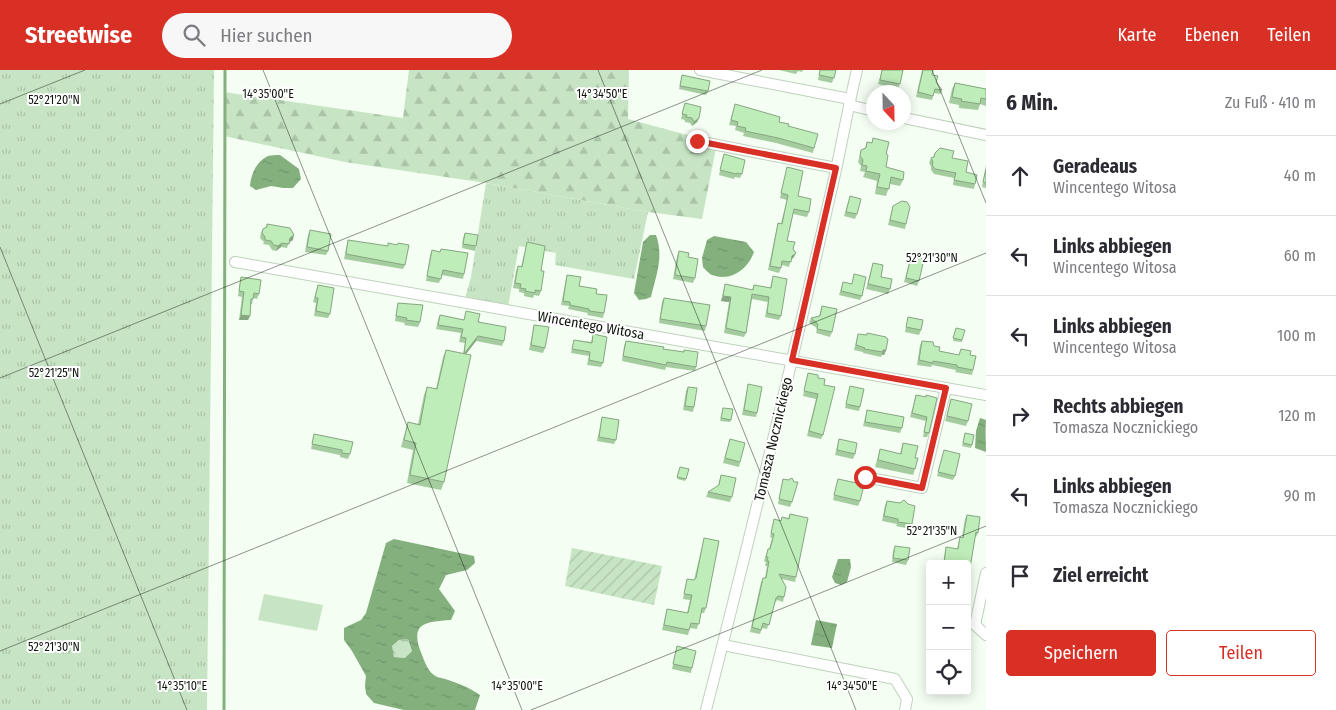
<!DOCTYPE html>
<html lang="de">
<head>
<meta charset="utf-8">
<style>
	:root { --surface:#fff; --page:#f7f7f7; --text:#2b2b33; --muted:#7c7c81; --line:#e1e1e2; --accent:#d93025 }
	body { margin:0; font-family:"Fira Sans Condensed",sans-serif; background:var(--page); color:var(--text) }
	.controls { position:absolute; right:15px; bottom:15px; display:grid; overflow:hidden; border-radius:5px; box-shadow:0 2px 12px #0003 }
	.controls button { width:45px; height:45px; display:grid; place-items:center; padding:0; border:0; border-bottom:1px solid var(--line); background:var(--surface); color:var(--text); font:25px sans-serif }
	.compass { position:absolute; left:866px; top:15px; width:45px; height:45px; border-radius:50%; background:var(--surface); box-shadow:0 2px 12px #0003; rotate:158deg }
	.stop { position:absolute; width:15px; height:15px; margin:-11px; border:4px solid #d93025; border-radius:50%; background:#fff }
	.stop.end { background:#d93025; border-color:#fff; box-shadow:0 1px 5px #0008 }
	.list { margin:0; padding:0; list-style:none }
	h2 { display:flex; justify-content:space-between; align-items:center; height:65px; margin:0; padding:0 20px; font-size:21px }
	h2 small { font-size:16px; font-weight:400; color:var(--muted) }
	.list li { display:grid; grid-template-columns:32px 1fr auto; gap:15px; align-items:center; box-sizing:border-box; height:80px; padding:0 20px; border-top:1px solid var(--line) }
	.list b { display:block; font-size:19px; white-space:nowrap }
	.list p { margin:0; font-size:16px; white-space:nowrap; color:var(--muted) }
	.list em { font-size:16px; font-style:normal; color:var(--muted) }
	.actions { display:flex; gap:10px; padding:15px 20px }
	.actions a { flex:1; padding:11px 0; border:1px solid var(--accent); border-radius:5px; text-align:center; font-size:18px; color:var(--accent) }
	.actions .main { background:var(--accent); color:#fff }
	.icon { flex:none; width:28px; height:28px; fill:none; stroke:currentColor; stroke-width:2; stroke-linecap:round; stroke-linejoin:round }
	.map { position:relative; flex:none; width:986px; height:640px; overflow:hidden }
	header { display:flex; align-items:center; gap:30px; box-sizing:border-box; height:70px; padding:0 25px; background:var(--accent); color:#fff }
	header strong { font-size:24px }
	nav { display:flex; gap:28px; margin-inline-start:auto; font-size:18px }
	.search { width:350px; height:45px; background:var(--page); display:flex; align-items:center; gap:12px; box-sizing:border-box; padding:0 18px; border-radius:28px; color:var(--muted); font-size:19px }
	main { display:flex }
	aside { flex:1; background:var(--surface) }
	.map>svg:first-child { display:block }
	.grass { fill:url(#grass-tufts) }
	.forest { fill:url(#forest-firs) }
	.park { fill:#c7e5c4 }
	.garden { fill:url(#garden-furrows) }
	.water { fill:url(#water-ripples); fill-rule:evenodd }
	.lines { fill:none; stroke-linecap:round; stroke-linejoin:round }
	.stream { stroke:#84b07e; stroke-width:3 }
	.minor-casing { stroke:#c0d1be; stroke-width:12 }
	.minor { stroke:#fff; stroke-width:10 }
	.wall { fill:#a4cc9f }
	.shaded-wall { fill:#86a682 }
	.building { fill:#bfedb9; stroke:#86a682 }
	.route { stroke:#d93025; stroke-width:6 }
	.ticks { fill:none; stroke:#0f150e; stroke-width:1; stroke-opacity:0.45 }
	.labels { text-anchor:middle; stroke-width:4; stroke-linejoin:round; paint-order:stroke }
	.street-label { font-size:14px; fill:#0f150e; stroke:#fff }
	.ticks-label { font-size:12px; text-anchor:middle; fill:#0f150e; stroke:#fff; stroke-width:4; stroke-linejoin:round; paint-order:stroke }
</style>
</head>
<body>
<header>
<strong>Streetwise</strong>
<div class="search"><svg class="icon" aria-label="search" viewBox="0 0 24 24"><circle cx="10" cy="10" r="6"/><path d="M15 15l6 6"/></svg>Hier suchen</div>
<nav><a>Karte</a><a>Ebenen</a><a>Teilen</a></nav>
</header>
<main>
<div class="map">
<svg width="986" height="640" viewBox="0 0 986 640">
	<defs>
		<pattern id="grass-tufts" width="24" height="20" patternUnits="userSpaceOnUse" patternTransform="scale(1.25)"><rect width="24" height="20" fill="#c7e5c4"/><path d="M3 7l-1-3M5 7V3M7 7l1-3M15 17l-1-3M17 17v-4M19 17l1-3" fill="none" stroke="#aac4a7"/></pattern>
		<pattern id="forest-firs" width="22" height="20" patternUnits="userSpaceOnUse" patternTransform="scale(1.25)"><rect width="22" height="20" fill="#c7e5c4"/><path d="M5 1l3.5 6h-7zM16 11l3.5 6h-7z" fill="#aac4a7"/></pattern>
		<pattern id="garden-furrows" width="10" height="10" patternUnits="userSpaceOnUse" patternTransform="scale(1.25)"><rect width="10" height="10" fill="#c7e5c4"/><path d="M-1 1l2-2M0 10L10 0M9 11l2-2" fill="none" stroke="#aac4a7"/></pattern>
		<pattern id="water-ripples" width="26" height="14" patternUnits="userSpaceOnUse" patternTransform="scale(1.25)"><rect width="26" height="14" fill="#84b07e"/><path d="M2 4q2-2 4 0t4 0M15 11q2-2 4 0t4 0" fill="none" stroke="#71966c"/></pattern>
	</defs>
	<rect width="100%" height="100%" fill="#f4fef2"/>
	<g class="grass">
		<path d="M 0,0 L 214,0 L 207,640 L 0,640 Z"/>
		<path d="M 486,113 L 648,142 L 634,209 L 555,195 L 556,183 L 519,176 L 508,237 L 464,232 L 471,207 Z"/>
	</g>
	<g class="forest">
		<path d="M 409,0 L 629,0 L 628,49 L 717,73 L 702,149 L 648,142 L 486,113 L 345,92 L 224,66 L 224,22 L 403,48 Z"/>
		<path d="M 408,569 L 412,581 L 406,588 L 394,587 L 392,576 L 399,570 Z"/>
	</g>
	<path class="park" d="M 264,524 L 323,535 L 317,561 L 258,550 Z"/>
	<path class="garden" d="M 572,478 L 662,496 L 654,535 L 565,516 Z"/>
	<g class="water">
		<path d="M 280,85 L 299,99 L 301,109 L 293,118 L 284,118 L 271,116 L 256,120 L 250,116 C 251,104 256,92 268,86 C 271,85 276,85 280,85 Z"/>
		<path d="M 650,165 L 656,165 C 664,187 656,205 651,227 L 646,229 L 639,230 L 634,223 L 643,172 Z"/>
		<path d="M 714,166 L 746,172 L 754,182 C 748,199 731,212 712,205 C 709,204 705,199 703,197 L 702,188 L 707,170 Z"/>
		<path d="M 980,348 L 986,350 C 985,360 986,371 986,382 L 975,378 L 976,361 Z"/>
		<path d="M 394,469 L 474,486 L 475,493 L 467,500 L 446,505 L 439,519 L 455,541 L 451,550 C 424,552 409,553 422,585 C 425,592 427,600 434,605 C 436,607 441,608 445,609 C 457,613 469,617 480,625 L 475,640 L 404,640 L 374,633 L 366,624 L 365,615 L 366,606 L 352,581 L 344,570 L 344,558 L 361,550 L 366,543 L 386,473 ZM 408,569 L 412,581 L 405,588 L 394,587 L 392,576 L 399,570 Z"/>
		<path d="M 838,489 L 850,489 L 851,497 L 847,512 L 841,515 L 835,513 L 832,507 Z"/>
		<path d="M 816,550 L 837,554 L 832,578 L 811,575 Z"/>
	</g>
	<g class="lines">
		<path class="stream" d="M 224,640 L 225,0"/>
		<defs>
			<g id="minor">
				<path d="M 700,0 L 850,29"/>
				<path d="M 849,35 L 874,41"/>
				<path d="M 904,48 L 986,65"/>
				<path d="M 697,71 L 836,98"/>
				<path d="M 235,192 L 986,325"/>
				<path d="M 865,407 L 922,418 L 946,318"/>
				<path d="M 986,503 L 975,555 L 986,565"/>
				<path d="M 723,575 L 895,609 L 907,629 L 905,640"/>
				<path d="M 706,640 C 752,460 795,280 836,100 C 843,67 849,33 857,0"/>
			</g>
		</defs>
		<use href="#minor" class="minor-casing"/>
		<use href="#minor" class="minor"/>
	</g>
	<g class="wall">
		<path d="M 779,0 L 803,0 L 802,2 L 798,1 L 796,4 Z"/>
		<path d="M 820,0 L 836,0 L 832,13 L 818,10 Z"/>
		<path d="M 882,0 L 903,0 L 898,19 L 878,14 Z"/>
		<path d="M 922,0 L 933,0 L 932,5 L 942,20 L 941,24 L 934,23 L 932,30 L 916,27 Z"/>
		<path d="M 682,5 L 708,21 L 706,25 L 679,19 Z"/>
		<path d="M 955,13 L 986,19 L 986,36 L 980,34 L 978,40 L 959,38 L 959,35 L 949,33 L 952,19 Z"/>
		<path d="M 685,33 L 699,48 L 697,52 L 692,56 L 690,53 L 685,52 L 685,50 L 681,49 Z"/>
		<path d="M 735,34 L 788,56 L 814,78 L 813,83 L 776,73 L 743,66 L 744,63 L 735,60 L 736,56 L 729,55 Z"/>
		<path d="M 873,68 L 886,84 L 886,97 L 903,110 L 900,116 L 890,114 L 886,126 L 875,124 L 877,111 L 863,107 L 865,102 L 860,101 L 861,96 L 858,92 L 861,80 L 865,78 L 867,72 L 872,73 Z"/>
		<path d="M 935,83 L 952,88 L 966,102 L 975,114 L 974,119 L 953,115 L 954,108 L 934,104 L 931,100 L 931,96 L 929,93 L 931,88 L 933,87 Z"/>
		<path d="M 724,84 L 742,104 L 740,108 L 735,107 L 734,109 L 719,105 Z"/>
		<path d="M 986,95 L 986,118 L 982,117 Z"/>
		<path d="M 787,97 L 798,126 L 809,142 L 807,147 L 793,144 L 787,171 L 793,179 L 794,187 L 791,189 L 789,197 L 782,195 L 779,203 L 768,200 L 777,157 L 778,153 L 781,153 L 787,130 L 780,128 Z"/>
		<path d="M 850,126 L 857,144 L 855,149 L 844,146 Z"/>
		<path d="M 893,136 L 906,154 L 905,159 L 888,155 Z"/>
		<path d="M 267,154 L 293,170 L 289,172 L 287,178 L 281,177 L 276,181 L 272,180 L 269,175 L 263,174 L 264,172 L 260,168 L 261,163 L 263,159 L 266,157 Z"/>
		<path d="M 310,160 L 328,181 L 326,185 L 305,182 L 308,165 Z"/>
		<path d="M 465,163 L 476,176 L 475,181 L 462,178 L 463,168 Z"/>
		<path d="M 348,170 L 405,195 L 403,199 L 344,189 L 347,174 Z"/>
		<path d="M 527,172 L 541,201 L 541,221 L 539,226 L 534,225 L 533,228 L 524,226 L 524,223 L 519,222 L 519,219 L 513,218 L 516,201 L 518,196 L 521,197 Z"/>
		<path d="M 441,179 L 464,204 L 463,209 L 442,205 L 439,213 L 426,211 L 430,185 L 432,180 L 440,182 Z"/>
		<path d="M 679,181 L 688,187 L 695,208 L 693,213 L 673,209 L 677,186 Z"/>
		<path d="M 911,186 L 919,211 L 917,216 L 904,212 Z"/>
		<path d="M 873,193 L 881,207 L 890,219 L 888,224 L 866,219 Z"/>
		<path d="M 854,204 L 862,226 L 860,230 L 839,225 L 843,212 L 852,214 Z"/>
		<path d="M 567,205 L 579,216 L 596,224 L 604,243 L 603,248 L 587,245 L 588,243 L 568,239 L 569,236 L 561,235 L 566,209 Z"/>
		<path d="M 773,206 L 781,246 L 779,250 L 765,247 L 768,232 L 752,229 L 746,263 L 744,267 L 724,263 L 729,232 L 721,231 L 725,214 L 752,220 L 754,215 L 770,218 Z"/>
		<path d="M 241,207 L 259,224 L 257,229 L 253,228 L 252,234 L 251,234 L 248,250 L 239,250 L 242,227 L 238,226 L 240,212 Z"/>
		<path d="M 318,215 L 330,244 L 328,248 L 314,246 L 316,233 L 313,232 Z"/>
		<path d="M 664,228 L 706,256 L 705,261 L 659,253 L 662,232 Z"/>
		<path d="M 398,233 L 420,252 L 418,257 L 404,255 L 405,253 L 395,251 L 397,237 Z"/>
		<path d="M 822,236 L 832,262 L 830,267 L 816,263 L 817,258 L 809,253 L 811,248 L 819,246 Z"/>
		<path d="M 466,241 L 504,271 L 502,276 L 476,271 L 466,284 L 444,412 L 441,420 L 407,413 L 413,380 L 401,377 L 408,352 L 418,354 L 424,325 L 427,317 L 436,319 L 443,287 L 446,280 L 463,284 L 465,273 L 459,272 L 461,263 L 436,259 L 438,250 L 440,245 L 464,250 Z"/>
		<path d="M 908,247 L 921,260 L 919,265 L 905,262 Z"/>
		<path d="M 534,255 L 545,278 L 543,283 L 529,280 Z"/>
		<path d="M 955,260 L 962,270 L 962,272 L 953,271 Z"/>
		<path d="M 593,264 L 603,293 L 601,297 L 587,295 L 589,286 L 571,283 L 574,270 L 591,272 Z"/>
		<path d="M 858,264 L 886,280 L 884,285 L 882,285 L 881,287 L 863,283 L 863,282 L 854,280 Z"/>
		<path d="M 626,271 L 663,279 L 683,282 L 684,280 L 696,297 L 695,301 L 666,297 L 665,300 L 622,291 L 624,276 Z"/>
		<path d="M 922,271 L 934,276 L 939,281 L 959,285 L 961,279 L 970,285 L 973,300 L 972,305 L 955,302 L 956,300 L 932,295 L 931,297 L 917,295 L 920,275 Z"/>
		<path d="M 808,303 L 818,308 L 824,315 L 823,365 L 821,369 L 807,366 L 816,329 L 803,326 Z"/>
		<path d="M 748,314 L 757,343 L 756,347 L 742,345 L 747,319 Z"/>
		<path d="M 850,316 L 860,337 L 859,341 L 845,338 Z"/>
		<path d="M 688,317 L 694,337 L 693,342 L 683,340 L 686,321 Z"/>
		<path d="M 916,325 L 926,327 L 929,363 L 927,367 L 923,367 L 926,351 L 910,347 Z"/>
		<path d="M 951,329 L 968,351 L 966,356 L 945,351 Z"/>
		<path d="M 723,338 L 731,350 L 730,352 L 720,351 Z"/>
		<path d="M 867,340 L 902,358 L 900,363 L 863,356 Z"/>
		<path d="M 602,347 L 616,370 L 614,374 L 597,371 L 601,352 Z"/>
		<path d="M 314,364 L 350,384 L 348,389 L 340,387 L 340,385 L 311,379 Z"/>
		<path d="M 965,365 L 972,375 L 971,378 L 962,376 Z"/>
		<path d="M 730,369 L 740,392 L 739,397 L 723,393 Z"/>
		<path d="M 839,369 L 855,384 L 853,389 L 835,385 Z"/>
		<path d="M 903,373 L 915,399 L 913,405 L 875,397 L 880,379 L 900,384 Z"/>
		<path d="M 944,380 L 955,406 L 953,410 L 937,406 Z"/>
		<path d="M 680,397 L 689,399 L 685,411 L 677,409 Z"/>
		<path d="M 721,405 L 732,427 L 730,432 L 706,427 L 708,422 L 718,416 Z"/>
		<path d="M 783,409 L 792,432 L 790,437 L 778,434 Z"/>
		<path d="M 838,409 L 860,418 L 860,431 L 858,436 L 833,430 Z"/>
		<path d="M 887,431 L 908,434 L 912,454 L 910,459 L 896,456 L 897,454 L 882,451 L 885,435 Z"/>
		<path d="M 790,444 L 796,507 L 795,512 L 782,509 L 784,527 L 783,532 L 777,530 L 776,532 L 775,532 L 767,559 L 762,558 L 760,564 L 750,562 L 761,512 L 763,508 L 765,508 L 767,496 L 765,496 L 766,492 L 764,491 L 768,479 L 769,479 L 772,468 L 770,467 L 773,454 L 774,449 L 781,451 L 782,447 L 788,448 Z"/>
		<path d="M 967,445 L 978,463 L 976,467 L 975,467 L 970,498 L 968,503 L 967,503 L 967,494 L 943,494 L 945,482 L 946,477 L 957,479 L 960,467 L 962,467 L 965,449 Z"/>
		<path d="M 704,468 L 706,538 L 704,543 L 701,543 L 697,559 L 690,558 L 688,565 L 662,560 L 667,539 L 687,543 L 690,530 L 683,529 L 687,509 L 694,510 Z"/>
		<path d="M 895,476 L 908,490 L 906,495 L 892,492 L 893,481 Z"/>
		<path d="M 677,576 L 692,598 L 691,603 L 672,599 Z"/>
	</g>
	<g class="shaded-wall">
		<path d="M 699,48 L 697,52 L 692,56 L 694,52 Z"/>
		<path d="M 294,165 L 293,170 L 288,173 L 290,168 Z"/>
		<path d="M 282,173 L 281,177 L 276,181 L 278,176 Z"/>
		<path d="M 796,183 L 794,187 L 791,190 L 792,186 Z"/>
		<path d="M 723,226 L 731,227 L 729,232 L 721,231 Z"/>
		<path d="M 241,245 L 250,246 L 248,250 L 239,250 Z"/>
		<path d="M 478,266 L 476,271 L 462,289 L 464,284 Z"/>
		<path d="M 883,280 L 886,280 L 884,285 L 882,285 Z"/>
	</g>
	<g class="building">
		<path d="M 820,0 L 836,0 L 834,8 L 819,5 Z"/>
		<path d="M 882,0 L 903,0 L 900,14 L 880,10 Z"/>
		<path d="M 923,0 L 933,0 L 932,5 L 938,6 L 936,12 L 942,20 L 935,19 L 933,26 L 918,22 Z"/>
		<path d="M 682,5 L 710,11 L 708,21 L 680,16 Z"/>
		<path d="M 955,13 L 986,19 L 986,29 L 981,28 L 980,34 L 961,31 L 962,29 L 952,27 Z"/>
		<path d="M 685,33 L 701,37 L 699,48 L 694,52 L 692,48 L 686,47 L 687,45 L 682,44 Z"/>
		<path d="M 735,34 L 780,47 L 779,52 L 789,54 L 788,56 L 818,64 L 814,78 L 778,68 L 745,61 L 746,58 L 737,56 L 738,52 L 731,50 Z"/>
		<path d="M 873,68 L 889,72 L 886,84 L 888,85 L 886,97 L 904,102 L 903,110 L 891,107 L 889,119 L 877,117 L 880,104 L 866,101 L 867,96 L 862,95 L 863,90 L 860,86 L 861,80 L 866,78 L 867,72 L 872,73 Z"/>
		<path d="M 940,78 L 954,81 L 952,88 L 968,91 L 966,102 L 977,105 L 975,114 L 954,110 L 956,103 L 935,99 L 932,95 L 933,92 L 931,88 L 934,87 L 935,83 Z"/>
		<path d="M 724,84 L 745,90 L 742,104 L 737,103 L 736,104 L 720,100 Z"/>
		<path d="M 787,97 L 803,101 L 798,126 L 811,129 L 809,142 L 794,139 L 787,171 L 795,172 L 793,179 L 796,183 L 792,186 L 791,192 L 782,191 L 781,198 L 770,196 L 778,153 L 782,154 L 788,125 L 781,123 Z"/>
		<path d="M 986,99 L 986,113 L 983,112 Z"/>
		<path d="M 850,126 L 861,129 L 857,144 L 846,142 Z"/>
		<path d="M 902,131 L 907,132 L 910,137 L 906,154 L 890,150 L 893,136 Z"/>
		<path d="M 267,154 L 290,158 L 294,165 L 290,168 L 289,174 L 282,173 L 278,176 L 274,175 L 271,171 L 265,170 L 265,167 L 262,163 L 263,159 L 267,157 Z"/>
		<path d="M 310,160 L 331,164 L 328,181 L 307,177 Z"/>
		<path d="M 465,163 L 478,165 L 476,176 L 463,174 Z"/>
		<path d="M 348,170 L 388,176 L 388,173 L 397,175 L 398,173 L 409,175 L 405,195 L 346,184 Z"/>
		<path d="M 527,172 L 545,176 L 541,201 L 544,201 L 541,221 L 535,220 L 535,223 L 525,221 L 526,219 L 520,218 L 521,214 L 515,213 L 518,196 L 522,197 Z"/>
		<path d="M 441,179 L 468,183 L 464,204 L 443,200 L 441,209 L 427,206 L 432,180 L 440,182 Z"/>
		<path d="M 679,181 L 689,183 L 688,187 L 698,189 L 695,208 L 675,205 Z"/>
		<path d="M 911,186 L 924,189 L 919,211 L 906,208 Z"/>
		<path d="M 873,193 L 883,195 L 881,207 L 892,209 L 890,219 L 868,214 Z"/>
		<path d="M 854,204 L 866,207 L 862,226 L 841,221 L 843,212 L 852,214 Z"/>
		<path d="M 567,205 L 581,207 L 579,216 L 597,219 L 596,224 L 607,225 L 604,243 L 589,241 L 589,239 L 570,235 L 570,232 L 563,231 Z"/>
		<path d="M 773,206 L 787,209 L 781,246 L 767,243 L 769,227 L 752,224 L 746,263 L 726,258 L 731,227 L 723,226 L 725,214 L 753,220 L 754,215 L 771,218 Z"/>
		<path d="M 241,207 L 261,210 L 259,224 L 254,223 L 253,229 L 251,229 L 250,246 L 241,245 L 244,222 L 239,221 Z"/>
		<path d="M 318,215 L 334,218 L 330,244 L 316,241 L 318,228 L 315,228 Z"/>
		<path d="M 664,228 L 710,235 L 706,256 L 660,249 Z"/>
		<path d="M 398,233 L 423,235 L 420,252 L 406,250 L 407,248 L 396,246 Z"/>
		<path d="M 822,236 L 837,239 L 832,262 L 817,259 L 818,254 L 811,248 L 820,246 Z"/>
		<path d="M 466,241 L 480,244 L 478,252 L 506,257 L 504,271 L 478,266 L 464,284 L 466,268 L 461,267 L 463,259 L 438,255 L 440,245 L 464,250 Z"/>
		<path d="M 908,247 L 923,250 L 921,260 L 906,257 Z"/>
		<path d="M 534,255 L 549,257 L 545,278 L 531,275 Z"/>
		<path d="M 956,258 L 965,260 L 962,270 L 953,268 Z"/>
		<path d="M 867,263 L 886,267 L 886,268 L 888,269 L 886,280 L 883,280 L 883,282 L 864,279 L 865,278 L 856,275 L 858,264 L 867,265 Z"/>
		<path d="M 593,264 L 607,267 L 603,293 L 589,290 L 590,282 L 572,279 L 574,270 L 592,273 Z"/>
		<path d="M 626,271 L 664,277 L 663,279 L 684,282 L 684,280 L 698,282 L 696,297 L 667,292 L 666,295 L 623,286 Z"/>
		<path d="M 922,271 L 933,272 L 934,276 L 940,277 L 939,281 L 959,285 L 961,279 L 971,281 L 970,285 L 976,286 L 973,300 L 957,297 L 957,295 L 933,291 L 933,293 L 919,290 Z"/>
		<path d="M 446,280 L 471,285 L 444,412 L 410,405 L 416,373 L 404,370 L 408,352 L 420,355 L 427,317 L 437,319 Z"/>
		<path d="M 808,303 L 818,305 L 818,308 L 825,309 L 824,315 L 835,317 L 823,365 L 809,361 L 818,324 L 804,321 Z"/>
		<path d="M 748,314 L 762,317 L 757,343 L 744,340 Z"/>
		<path d="M 850,316 L 864,319 L 860,337 L 846,334 Z"/>
		<path d="M 688,317 L 697,318 L 694,337 L 685,336 Z"/>
		<path d="M 916,325 L 926,327 L 926,325 L 937,328 L 929,363 L 924,362 L 927,347 L 912,343 Z"/>
		<path d="M 951,329 L 972,334 L 968,351 L 947,346 Z"/>
		<path d="M 723,338 L 733,339 L 731,350 L 721,348 Z"/>
		<path d="M 867,340 L 904,347 L 902,358 L 865,352 Z"/>
		<path d="M 602,347 L 619,350 L 616,370 L 599,367 Z"/>
		<path d="M 965,363 L 974,365 L 972,375 L 963,373 Z"/>
		<path d="M 314,364 L 353,372 L 350,384 L 342,383 L 342,380 L 312,374 Z"/>
		<path d="M 730,369 L 745,373 L 740,392 L 725,388 Z"/>
		<path d="M 839,369 L 857,373 L 855,384 L 837,380 Z"/>
		<path d="M 903,373 L 918,376 L 915,388 L 918,388 L 915,399 L 878,390 L 880,379 L 901,384 Z"/>
		<path d="M 944,380 L 960,384 L 955,406 L 938,402 Z"/>
		<path d="M 680,397 L 689,399 L 686,409 L 677,407 Z"/>
		<path d="M 721,405 L 736,408 L 732,427 L 708,422 L 719,415 Z"/>
		<path d="M 792,408 L 794,412 L 798,412 L 792,432 L 779,429 L 783,409 L 788,410 Z"/>
		<path d="M 838,409 L 861,414 L 860,418 L 863,419 L 860,431 L 834,425 Z"/>
		<path d="M 904,430 L 908,434 L 915,436 L 912,454 L 898,452 L 898,449 L 884,446 L 887,431 L 900,433 Z"/>
		<path d="M 790,444 L 808,448 L 796,507 L 779,504 L 786,517 L 784,527 L 778,526 L 777,528 L 776,528 L 769,555 L 763,553 L 761,560 L 752,557 L 763,508 L 766,508 L 769,491 L 767,491 L 768,487 L 766,487 L 768,479 L 770,479 L 774,464 L 771,463 L 774,449 L 781,451 L 782,447 L 789,449 Z"/>
		<path d="M 967,445 L 980,447 L 978,463 L 976,462 L 970,498 L 967,498 L 967,494 L 944,494 L 946,477 L 958,479 L 960,467 L 963,468 Z"/>
		<path d="M 704,468 L 719,471 L 706,538 L 702,538 L 699,554 L 691,553 L 689,560 L 664,555 L 667,539 L 688,543 L 692,525 L 684,524 L 687,509 L 694,510 L 696,508 Z"/>
		<path d="M 895,476 L 910,478 L 908,490 L 893,488 Z"/>
		<path d="M 677,576 L 696,581 L 692,598 L 673,594 Z"/>
	</g>
	<g class="lines">
		<path class="route" d="M 697,71 L 836,98 L 792,290 L 946,318 L 922,418 L 865,407"/>
	</g>
	<path class="ticks" d="M 263,0 L 522,640M 598,0 L 856,640M 932,0 L 986,133M 0,34 L 85,0M 0,177 L 187,640M 0,308 L 762,0M 0,581 L 986,183M 531,640 L 986,456"/>
	<g class="labels">
		<g class="street-label">
			<text transform="translate(591 255) rotate(10)" y="5">Wincentego Witosa</text>
			<text transform="translate(773 369) rotate(-77)" y="5">Tomasza Nocznickiego</text>
		</g>
	</g>
	<g class="ticks-label">
		<text x="268" y="28">14°35'00"E</text>
		<text x="602" y="28">14°34'50"E</text>
		<text x="54" y="34">52°21'20"N</text>
		<text x="932" y="192">52°21'30"N</text>
		<text x="54" y="307">52°21'25"N</text>
		<text x="932" y="465">52°21'35"N</text>
		<text x="54" y="581">52°21'30"N</text>
		<text x="182" y="620">14°35'10"E</text>
		<text x="517" y="620">14°35'00"E</text>
		<text x="852" y="620">14°34'50"E</text>
	</g>
</svg>
<div class="controls">
<button>+</button>
<button>−</button>
<button><svg class="icon" aria-label="locate" viewBox="0 0 24 24"><circle cx="12" cy="12" r="6"/><path d="M12 2v4M12 18v4M2 12h4M18 12h4"/></svg></button>
</div>
<svg class="compass" viewBox="-18 -18 36 36"><path d="M0-13l5 13h-10z" fill="#e53935"/><path d="M0 13l5-13h-10z" fill="#7c7c81"/></svg>
<div class="stop" style="left:865px;top:407px"></div>
<div class="stop end" style="left:697px;top:71px"></div>
</div>
<aside>
<h2>6 Min.<small>Zu Fuß · 410 m</small></h2>
<ul class="list">
<li><svg class="icon" aria-label="ahead" viewBox="0 0 24 24"><path d="M12 20V5M6 11l6-6 6 6"/></svg><div><b>Geradeaus</b><p>Wincentego Witosa</p></div><em>40 m</em></li>
<li><svg class="icon" aria-label="left" viewBox="0 0 24 24"><path d="M17 20v-9H6M10 6l-5 5 5 5"/></svg><div><b>Links abbiegen</b><p>Wincentego Witosa</p></div><em>60 m</em></li>
<li><svg class="icon" aria-label="left" viewBox="0 0 24 24"><path d="M17 20v-9H6M10 6l-5 5 5 5"/></svg><div><b>Links abbiegen</b><p>Wincentego Witosa</p></div><em>100 m</em></li>
<li><svg class="icon" aria-label="right" viewBox="0 0 24 24"><path d="M7 20v-9h11M14 6l5 5-5 5"/></svg><div><b>Rechts abbiegen</b><p>Tomasza Nocznickiego</p></div><em>120 m</em></li>
<li><svg class="icon" aria-label="left" viewBox="0 0 24 24"><path d="M17 20v-9H6M10 6l-5 5 5 5"/></svg><div><b>Links abbiegen</b><p>Tomasza Nocznickiego</p></div><em>90 m</em></li>
<li><svg class="icon" aria-label="arrive" viewBox="0 0 24 24"><path d="M6 21V4h12l-3 4 3 4H6"/></svg><div><b>Ziel erreicht</b></div></li>
</ul>
<div class="actions"><a class="main">Speichern</a><a>Teilen</a></div>
</aside>
</main>
</body>
</html>
